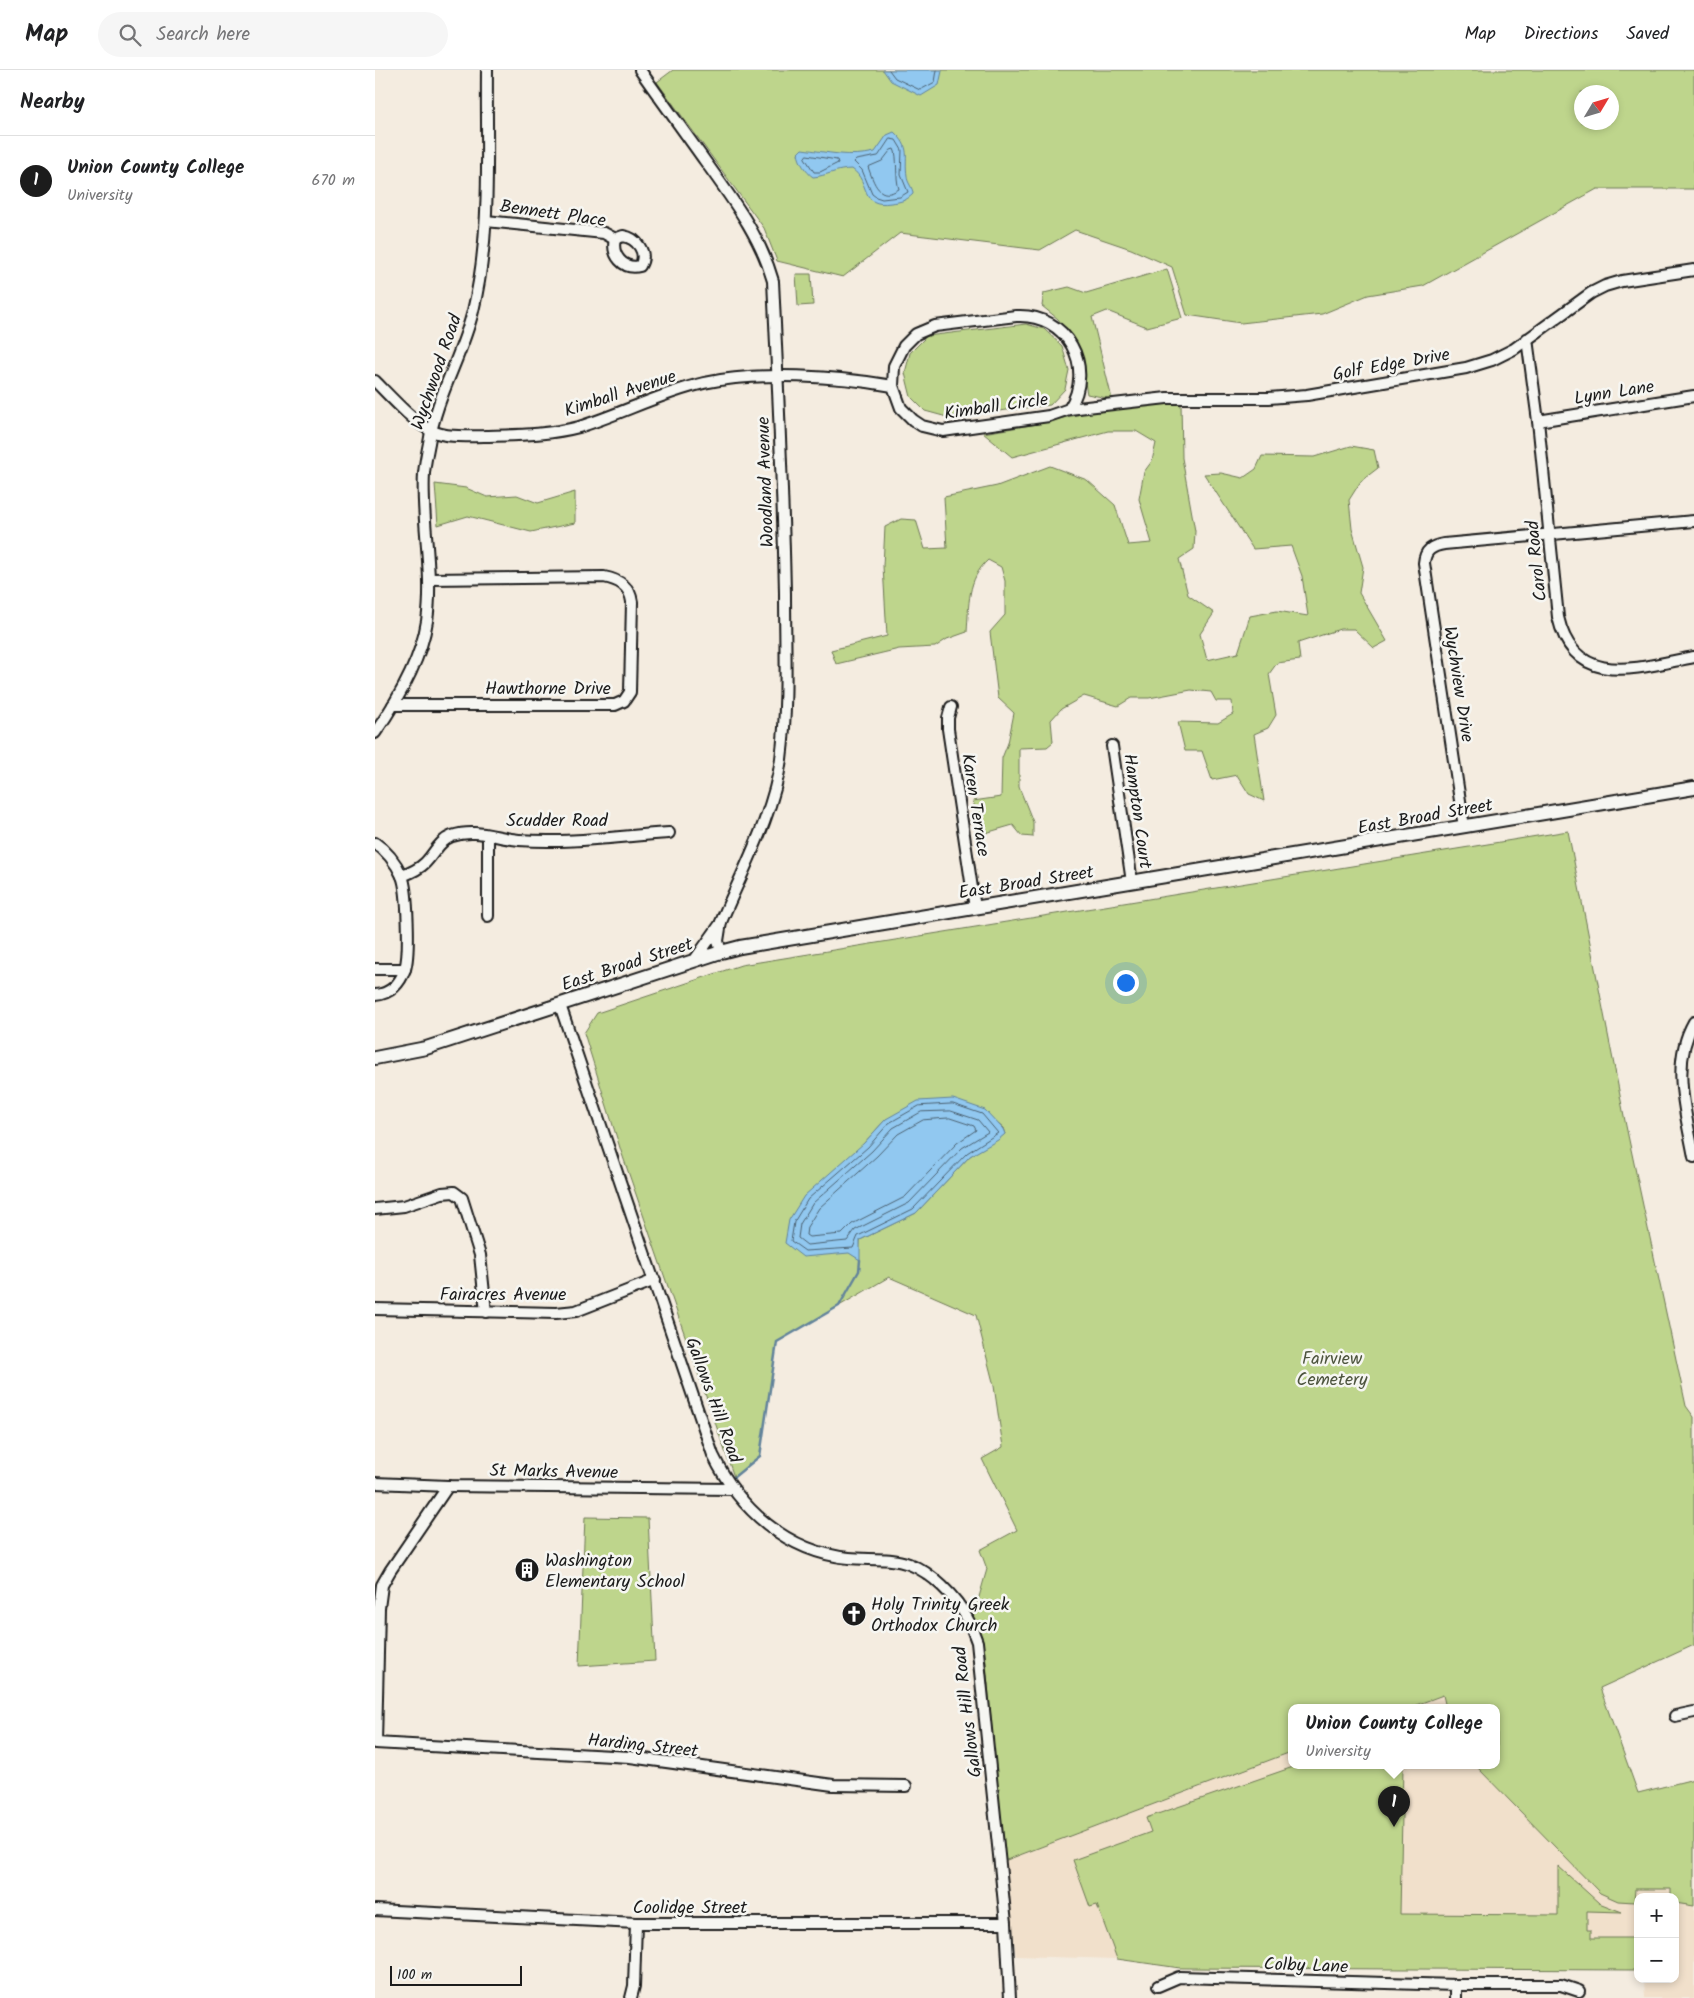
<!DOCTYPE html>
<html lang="en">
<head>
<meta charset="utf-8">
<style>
	:root { --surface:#fff; --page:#f6f6f6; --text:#202124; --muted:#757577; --line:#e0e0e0; --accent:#1c1c1c }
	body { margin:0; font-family:Kalam,sans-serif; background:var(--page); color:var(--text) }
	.controls { position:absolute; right:15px; bottom:15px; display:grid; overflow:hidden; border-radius:10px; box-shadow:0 2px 8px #0003 }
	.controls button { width:45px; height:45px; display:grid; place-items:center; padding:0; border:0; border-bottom:1px solid var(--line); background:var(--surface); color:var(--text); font:25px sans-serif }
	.compass { position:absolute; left:1199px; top:15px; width:45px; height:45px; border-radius:50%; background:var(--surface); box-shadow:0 2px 8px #0003; rotate:52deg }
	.scale { position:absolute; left:15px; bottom:12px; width:132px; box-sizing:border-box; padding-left:5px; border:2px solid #1c1c1c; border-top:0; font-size:14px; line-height:18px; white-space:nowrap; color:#1c1c1c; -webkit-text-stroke:4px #f6f6f2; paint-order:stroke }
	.you { position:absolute; left:750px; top:912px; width:18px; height:18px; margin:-12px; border:4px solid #fff; border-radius:50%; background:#1a73e8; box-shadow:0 0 0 8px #1a73e833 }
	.badge { display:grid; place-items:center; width:32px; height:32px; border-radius:50%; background:var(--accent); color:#fff; font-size:16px; font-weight:700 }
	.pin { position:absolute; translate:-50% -41px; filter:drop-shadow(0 1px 2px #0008) }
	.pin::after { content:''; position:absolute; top:26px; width:18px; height:15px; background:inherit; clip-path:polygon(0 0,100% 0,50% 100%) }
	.popup { position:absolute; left:913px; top:1634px; width:212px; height:65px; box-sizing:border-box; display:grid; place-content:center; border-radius:10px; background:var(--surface); filter:drop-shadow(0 1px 4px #0005); font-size:16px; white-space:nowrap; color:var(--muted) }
	.popup b { font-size:19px; color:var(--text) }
	.popup::after { content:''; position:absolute; left:50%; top:100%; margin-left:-10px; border:10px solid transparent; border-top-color:var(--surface) }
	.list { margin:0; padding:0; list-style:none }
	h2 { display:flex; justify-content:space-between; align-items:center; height:65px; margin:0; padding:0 20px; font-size:21px }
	h2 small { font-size:16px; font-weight:400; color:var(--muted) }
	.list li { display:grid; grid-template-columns:32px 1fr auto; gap:15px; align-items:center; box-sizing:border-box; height:90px; padding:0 20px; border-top:1px solid var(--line) }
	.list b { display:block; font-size:19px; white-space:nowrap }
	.list p { margin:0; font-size:16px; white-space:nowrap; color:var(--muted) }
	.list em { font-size:16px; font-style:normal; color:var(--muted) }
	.icon { flex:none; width:28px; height:28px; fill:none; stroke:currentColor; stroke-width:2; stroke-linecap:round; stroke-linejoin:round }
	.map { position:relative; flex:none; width:1319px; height:1928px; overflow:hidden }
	header { display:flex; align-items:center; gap:30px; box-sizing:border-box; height:70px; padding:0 25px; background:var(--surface); border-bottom:1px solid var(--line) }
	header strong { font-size:24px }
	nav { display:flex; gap:28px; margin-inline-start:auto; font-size:18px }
	.search { width:350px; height:45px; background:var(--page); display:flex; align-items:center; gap:12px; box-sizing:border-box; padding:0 18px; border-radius:28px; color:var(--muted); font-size:19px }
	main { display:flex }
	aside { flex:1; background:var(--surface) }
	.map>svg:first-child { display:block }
	.built { fill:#f1e0cb }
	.green { fill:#bed58c; stroke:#6d7854; fill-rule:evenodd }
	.water { fill:#91c8f0; stroke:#62839b }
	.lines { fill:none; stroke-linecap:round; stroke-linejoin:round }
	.shore { stroke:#4b6171; stroke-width:1 }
	.stream { stroke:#62839b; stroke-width:2.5 }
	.minor-casing { stroke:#1c1c1c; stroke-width:14 }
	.tertiary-casing { stroke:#1c1c1c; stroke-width:16 }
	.minor { stroke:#f6f6f2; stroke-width:10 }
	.tertiary { stroke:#f6f6f2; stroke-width:12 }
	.labels { text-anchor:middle; stroke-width:5; stroke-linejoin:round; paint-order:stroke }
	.street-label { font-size:18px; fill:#1c1c1c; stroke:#f6f6f2 }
	.park-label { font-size:18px; fill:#4d543e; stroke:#f6f6f2 }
	.poi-label { font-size:18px; fill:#1c1c1c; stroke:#f6f6f2; text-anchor:start }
</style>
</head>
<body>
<header>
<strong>Map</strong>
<div class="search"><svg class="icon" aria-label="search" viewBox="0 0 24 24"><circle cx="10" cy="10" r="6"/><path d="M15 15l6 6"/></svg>Search here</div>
<nav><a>Map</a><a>Directions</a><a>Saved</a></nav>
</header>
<main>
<aside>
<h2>Nearby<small></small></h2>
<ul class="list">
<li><span class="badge">1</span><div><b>Union County College</b><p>University</p></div><em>670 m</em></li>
</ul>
</aside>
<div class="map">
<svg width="1319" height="1928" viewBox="0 0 1319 1928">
	<rect width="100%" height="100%" fill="#f4ece0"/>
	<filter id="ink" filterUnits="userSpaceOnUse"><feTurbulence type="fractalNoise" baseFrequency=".02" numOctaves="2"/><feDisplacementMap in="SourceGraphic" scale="10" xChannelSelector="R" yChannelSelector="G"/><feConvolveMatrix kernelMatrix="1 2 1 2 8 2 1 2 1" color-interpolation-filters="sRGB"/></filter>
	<g filter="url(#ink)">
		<path class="built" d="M 1319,1575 L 1225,1618 L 1263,1723 L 1319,1709 L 1319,1928 L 1270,1928 L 1269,1909 L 1300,1909 L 1300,1827 L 1263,1827 L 1263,1900 L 805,1898 L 742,1889 L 641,1886 L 629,1791 L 916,1682 L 916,1696 L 1122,1696 L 1122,1638 L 1033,1638 L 1068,1625 Z"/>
		<g class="green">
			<path d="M 298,0 L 1319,0 L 1319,119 L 1222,119 L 1048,216 L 993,225 L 947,244 L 866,253 L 812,245 L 797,197 L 756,179 L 700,160 L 665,180 L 525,163 L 468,207 L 402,191 L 389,158 L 282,12 ZM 1206,22 L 1236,22 L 1236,52 L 1206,52 Z"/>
			<path d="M 792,199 L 807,248 L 772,257 L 732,241 L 717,247 L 737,329 L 712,324 L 704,278 L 683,249 L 667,236 L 669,223 L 694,217 L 711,223 Z"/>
			<path d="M 421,204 L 436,204 L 438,235 L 423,236 Z"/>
			<path d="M 651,254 L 669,259 L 687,276 L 694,300 L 690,319 L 675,335 L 572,347 L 550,341 L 536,327 L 530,303 L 535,283 L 552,266 Z"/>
			<path d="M 806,332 L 807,388 L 820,461 L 819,479 L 804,489 L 813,525 L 839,543 L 825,564 L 832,590 L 863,583 L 875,546 L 902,541 L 933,546 L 927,506 L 916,476 L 878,479 L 829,404 L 846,403 L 868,408 L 881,399 L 887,386 L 939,387 L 976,376 L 999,380 L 1003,398 L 986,411 L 974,430 L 977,459 L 988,497 L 984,523 L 1012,571 L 999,578 L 979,559 L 965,559 L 923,573 L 925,590 L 902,593 L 894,604 L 901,645 L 893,658 L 879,664 L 889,731 L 874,724 L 862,705 L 837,710 L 827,681 L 810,681 L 803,652 L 843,653 L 858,644 L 857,631 L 841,631 L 836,622 L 816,620 L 774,628 L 756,628 L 743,636 L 709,626 L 686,639 L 676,650 L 678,672 L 672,677 L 644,678 L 644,717 L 658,752 L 658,767 L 647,766 L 638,755 L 607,764 L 598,731 L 626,727 L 627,688 L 633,673 L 639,643 L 623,628 L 615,562 L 630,545 L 630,511 L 626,497 L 613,490 C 592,509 594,535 592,562 L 572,569 L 560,577 L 524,579 L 461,594 L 456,580 L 512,566 L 508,496 L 510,457 L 526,449 L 541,450 L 550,479 L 572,478 L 569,427 L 622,416 L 675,396 L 712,410 L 740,435 L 753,475 L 777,473 L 764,429 L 769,402 L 777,391 L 781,373 L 761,361 L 733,361 L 637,387 L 608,363 L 662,354 L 732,338 Z"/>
			<path d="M 60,414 L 91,418 L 112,427 L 142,425 L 163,433 L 200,422 L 200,453 L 156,462 L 93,446 L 63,455 Z"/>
			<path d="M 1193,761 L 1251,1056 L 1311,1336 L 1319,1347 L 1319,1575 L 1225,1618 L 1263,1723 L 1319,1709 L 1319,1836 L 1300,1833 L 1300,1827 L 1296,1827 L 1296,1819 L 1260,1819 L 1259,1832 L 1243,1831 L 1225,1823 L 1101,1696 L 1122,1696 L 1122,1638 L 1071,1638 L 1068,1625 L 1033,1638 L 916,1638 L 916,1682 L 629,1791 L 610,1582 L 598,1548 L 612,1499 L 605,1480 L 642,1460 L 607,1389 L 628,1377 L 619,1316 L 601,1245 L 514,1207 L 402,1272 L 385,1386 L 359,1407 L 246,1081 L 209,963 L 222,943 L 366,895 ZM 511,1049 L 623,1054 L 628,1058 L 630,1064 L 595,1086 L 541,1143 L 485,1170 L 484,1189 L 475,1183 L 489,1073 Z"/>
			<path d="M 210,1447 L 273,1448 L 280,1591 L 204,1596 Z"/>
			<path d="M 921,1696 L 1028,1696 L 1025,1844 L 1183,1845 L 1183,1796 L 1224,1833 L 1247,1842 L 1212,1841 L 1212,1860 L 1216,1860 L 1216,1868 L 1263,1868 L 1263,1900 L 805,1898 L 742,1889 L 722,1835 L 715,1837 L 698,1790 L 776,1762 L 771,1748 Z"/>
		</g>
		<g class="water">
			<path d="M 508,0 L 567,0 L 567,1 L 564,15 L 546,26 L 516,11 Z"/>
			<path d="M 519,62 C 537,78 529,86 532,106 C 532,113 538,117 538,124 C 531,131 525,132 516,133 C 484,138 496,112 477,99 C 461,99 452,106 438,107 C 431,102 424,92 423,83 L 427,79 C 453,82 474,88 500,82 L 512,65 Z"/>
			<path d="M 578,1029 L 610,1040 L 628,1059 L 630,1064 L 623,1070 L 595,1086 L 541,1143 L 485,1170 L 485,1190 L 474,1183 L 428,1187 L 410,1173 L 414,1150 L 429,1126 L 489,1073 L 511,1049 L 543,1031 Z"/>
		</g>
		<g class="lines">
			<g class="shore">
				<path d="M 514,0 L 520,8 L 545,20 L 560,12 L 562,0"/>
				<path d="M 515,69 L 521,70 L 527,80 L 526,105 L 533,122 L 525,127 L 507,129 L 501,127 L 497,124 L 487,100 L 479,92 L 481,90 L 503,86 Z"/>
				<path d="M 516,80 L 519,79 C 523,85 520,108 524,119 C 504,132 499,113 493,97 L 507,91 Z"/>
				<path d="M 432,85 L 462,90 L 463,93 L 445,102 L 439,102 L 430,88 Z"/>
				<path d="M 578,1034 L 607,1044 L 623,1063 L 592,1083 L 538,1139 L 483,1166 L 478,1178 L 430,1181 L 416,1171 L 419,1152 L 433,1129 L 493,1077 L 514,1053 L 544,1036 Z"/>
				<path d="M 576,1041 L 603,1050 L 613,1062 L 587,1078 L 534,1133 L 480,1160 L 472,1171 L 432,1175 L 423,1168 L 425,1154 L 438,1133 L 497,1081 L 518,1058 L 546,1042 Z"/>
				<path d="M 575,1048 L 599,1056 L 601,1060 L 582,1073 L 530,1127 L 477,1154 L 467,1164 L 434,1167 L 431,1165 L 432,1157 L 444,1138 L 502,1086 L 523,1064 L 548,1050 Z"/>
			</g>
			<path class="stream" d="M 359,1407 L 385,1386 L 402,1272 L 464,1236 L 484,1201 L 485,1190"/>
			<defs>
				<g id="minor">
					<path d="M 265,0 C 286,30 308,60 330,91 C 357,129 385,165 398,211 C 403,315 408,419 410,523 C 410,578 413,635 406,689 C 399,743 367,802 346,852 L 343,871 L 346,882"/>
					<path d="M 111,151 L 229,163 L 240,169"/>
					<path d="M 248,166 C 262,168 273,183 265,196 C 248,200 236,185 240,169 Z"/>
					<path d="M 641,246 C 692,243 721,297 694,339 L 674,346 L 568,361 L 547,356 L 538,350 L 526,338 L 518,316 L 519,296 L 529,276 L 541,264 L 560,256 Z"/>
					<path d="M 1152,269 L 1163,351 L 1183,547 C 1200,621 1265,597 1319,587"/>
					<path d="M 0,311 C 14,325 39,353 57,361 C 73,368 92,366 109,366 C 139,365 174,365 204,357 C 246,344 286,323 329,313 C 385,301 462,306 518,316"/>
					<path d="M 694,339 L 792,328 L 894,328 L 932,325 L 1091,298 L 1117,290 L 1139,279 L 1216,223 L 1230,216 L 1247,211 L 1319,200"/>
					<path d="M 1163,351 L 1319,326"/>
					<path d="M 18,635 L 240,635 L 249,631 L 255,622 L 257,532 C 255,516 244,510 229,507 L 54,509"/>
					<path d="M 576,637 L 573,648 L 573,659 L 600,838"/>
					<path d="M 0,663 C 23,630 46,591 52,551 C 59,502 46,451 49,403 C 50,393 52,383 54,373 C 61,327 87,286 98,241 C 117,163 111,80 112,0"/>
					<path d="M 737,676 L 757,812"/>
					<path d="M 1089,757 L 1049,493 C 1050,480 1057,476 1069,474 L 1319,451"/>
					<path d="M 113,765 L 113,846"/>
					<path d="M 0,773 C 12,781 21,793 27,806 C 33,820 35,884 30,899 C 25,914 15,924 0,925"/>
					<path d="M 27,806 C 35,803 44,799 50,793 C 59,784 64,771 77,766 C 101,758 120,768 144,770 C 194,774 245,766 294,763"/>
					<path d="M 319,891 L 346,853"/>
					<path d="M 0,899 L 30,899"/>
					<path d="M 185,935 L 338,1385 C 364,1439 412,1482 474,1488 C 494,1490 515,1487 534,1494 C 556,1502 581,1527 592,1548 C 596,1555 599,1564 602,1572 L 631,1853 L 635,1928"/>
					<path d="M 1319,952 C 1295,994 1311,1042 1319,1087"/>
					<path d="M 0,1139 L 29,1136 L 67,1123 L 79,1122 L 87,1128 L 105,1185 L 111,1242"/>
					<path d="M 0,1239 L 181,1243 L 201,1241 L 280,1210"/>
					<path d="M 0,1413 L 73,1416 L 357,1419"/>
					<path d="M 1300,1646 L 1319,1642"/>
					<path d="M 0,1673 L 255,1687 L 458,1715 L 531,1716"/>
					<path d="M 1,1673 L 4,1538 L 7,1515 L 15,1501 L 73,1416"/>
					<path d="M 0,1840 L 261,1853 L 631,1853"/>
					<path d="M 783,1916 L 804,1907 L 1081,1915 L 1186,1915 L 1204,1921"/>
					<path d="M 256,1928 L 259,1916 L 261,1853"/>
					<path d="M 1081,1928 L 1081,1915"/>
				</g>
				<path id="tertiary" d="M 0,988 L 51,978 L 346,882 L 365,877 L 1319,718"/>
			</defs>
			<use href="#minor" class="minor-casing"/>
			<use href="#tertiary" class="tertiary-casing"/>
			<use href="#minor" class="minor"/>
			<use href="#tertiary" class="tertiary"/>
		</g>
	</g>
	<defs>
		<symbol id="building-disc" viewBox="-11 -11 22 22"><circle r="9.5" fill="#1c1c1c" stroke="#f6f6f2"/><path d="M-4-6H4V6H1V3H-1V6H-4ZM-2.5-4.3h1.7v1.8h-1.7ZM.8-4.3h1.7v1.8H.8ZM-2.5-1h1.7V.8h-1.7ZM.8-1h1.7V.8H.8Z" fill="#fff"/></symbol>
		<symbol id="church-disc" viewBox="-11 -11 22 22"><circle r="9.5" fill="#1c1c1c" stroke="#f6f6f2"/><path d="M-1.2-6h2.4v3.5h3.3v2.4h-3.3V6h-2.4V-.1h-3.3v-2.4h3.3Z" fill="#fff"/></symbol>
	</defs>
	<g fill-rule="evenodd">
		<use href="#building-disc" x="138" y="1486" width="28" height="28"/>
		<use href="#church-disc" x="465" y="1530" width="28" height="28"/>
	</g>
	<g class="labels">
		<g class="street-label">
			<text transform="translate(178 143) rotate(8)" y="6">Bennett Place</text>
			<text transform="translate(1016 294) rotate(-10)" y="6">Golf Edge Drive</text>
			<text transform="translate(61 302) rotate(-71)" y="6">Wychwood Road</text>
			<text transform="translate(1239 322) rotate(-9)" y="6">Lynn Lane</text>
			<text transform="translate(245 323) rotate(-18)" y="6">Kimball Avenue</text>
			<text transform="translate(621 336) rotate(-8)" y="6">Kimball Circle</text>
			<text transform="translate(390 412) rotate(-92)" y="6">Woodland Avenue</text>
			<text transform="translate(1161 491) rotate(-96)" y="6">Carol Road</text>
			<text transform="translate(1084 614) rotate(81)" y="6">Wychview Drive</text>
			<text x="173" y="624">Hawthorne Drive</text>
			<text transform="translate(601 735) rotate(81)" y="6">Karen Terrace</text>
			<text transform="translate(763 741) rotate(82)" y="6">Hampton Court</text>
			<text transform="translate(1050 746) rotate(-10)" y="6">East Broad Street</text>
			<text x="182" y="756">Scudder Road</text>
			<text transform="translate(651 812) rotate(-9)" y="6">East Broad Street</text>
			<text transform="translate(252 894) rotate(-18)" y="6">East Broad Street</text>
			<text x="128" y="1230">Fairacres Avenue</text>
			<text transform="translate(339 1330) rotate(70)" y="6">Gallows Hill Road</text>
			<text transform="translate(179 1401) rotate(1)" y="6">St Marks Avenue</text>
			<text transform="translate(592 1642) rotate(-97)" y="6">Gallows Hill Road</text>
			<text transform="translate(268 1675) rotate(6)" y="6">Harding Street</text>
			<text x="315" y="1843">Coolidge Street</text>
			<text transform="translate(931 1895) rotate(2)" y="6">Colby Lane</text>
		</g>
		<g class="park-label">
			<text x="957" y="1294">Fairview<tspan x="957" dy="21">Cemetery</tspan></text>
		</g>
		<g class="poi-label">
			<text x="170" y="1496">Washington<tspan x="170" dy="21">Elementary School</tspan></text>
			<text x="496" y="1540">Holy Trinity Greek<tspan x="496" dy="21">Orthodox Church</tspan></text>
		</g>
	</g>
</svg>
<div class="controls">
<button>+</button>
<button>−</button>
</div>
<svg class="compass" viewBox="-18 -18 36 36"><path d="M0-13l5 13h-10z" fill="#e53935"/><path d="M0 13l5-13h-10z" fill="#757577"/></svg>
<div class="scale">100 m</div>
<div class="you"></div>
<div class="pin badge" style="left:1019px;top:1757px">1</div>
<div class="popup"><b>Union County College</b>University</div>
</div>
</main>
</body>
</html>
